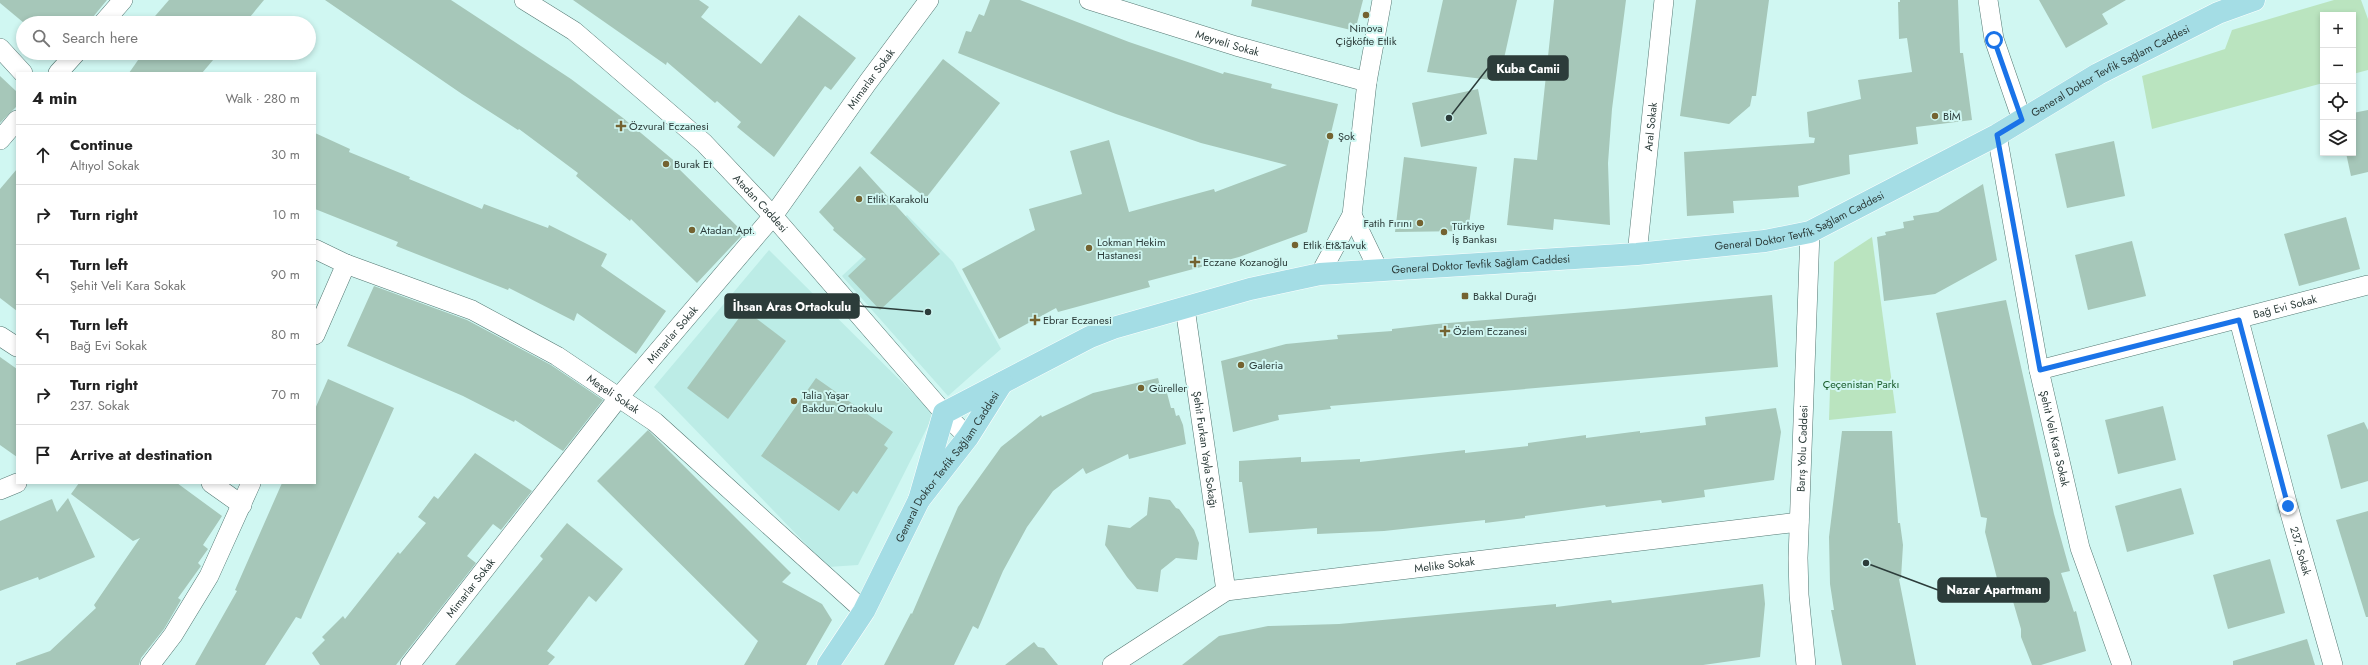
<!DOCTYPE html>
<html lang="en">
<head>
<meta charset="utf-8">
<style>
	:root { --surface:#fff; --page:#f6f6f6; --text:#222; --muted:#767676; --line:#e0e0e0 }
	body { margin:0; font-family:Jost,sans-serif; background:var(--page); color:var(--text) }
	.controls { position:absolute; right:12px; top:12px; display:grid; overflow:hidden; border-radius:0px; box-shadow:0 2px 6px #0003 }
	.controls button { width:36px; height:36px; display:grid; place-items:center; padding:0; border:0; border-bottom:1px solid var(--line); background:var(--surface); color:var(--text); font:20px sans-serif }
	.stop { position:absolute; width:12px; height:12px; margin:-9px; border:3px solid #1a73e8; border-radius:50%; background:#fff }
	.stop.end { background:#1a73e8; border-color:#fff; box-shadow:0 1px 4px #0008 }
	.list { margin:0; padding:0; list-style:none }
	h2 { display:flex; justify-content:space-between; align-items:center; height:52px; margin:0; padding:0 16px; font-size:17px }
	h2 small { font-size:13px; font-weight:400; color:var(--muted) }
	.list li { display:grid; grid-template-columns:26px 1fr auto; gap:12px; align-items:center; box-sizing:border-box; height:60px; padding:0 16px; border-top:1px solid var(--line) }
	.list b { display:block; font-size:15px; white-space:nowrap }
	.list p { margin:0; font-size:13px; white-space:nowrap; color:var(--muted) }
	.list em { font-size:13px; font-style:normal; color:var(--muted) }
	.icon { flex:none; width:22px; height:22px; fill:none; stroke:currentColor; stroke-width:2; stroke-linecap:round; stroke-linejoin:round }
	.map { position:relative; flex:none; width:2368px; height:665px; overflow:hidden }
	.search { position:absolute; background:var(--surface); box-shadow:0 2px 6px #0003; left:16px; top:16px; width:300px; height:44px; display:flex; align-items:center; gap:10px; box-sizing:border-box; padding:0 14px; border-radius:22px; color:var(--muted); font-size:15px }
	.panel { position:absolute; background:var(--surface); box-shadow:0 2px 6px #0003; left:16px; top:72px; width:300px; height:412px; border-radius:0px }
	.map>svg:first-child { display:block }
	.built { fill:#bcece6 }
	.green { fill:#bae4bf }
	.building { fill:#a6c7b9 }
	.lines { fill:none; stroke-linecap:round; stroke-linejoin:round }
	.minor-casing { stroke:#547873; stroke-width:20 }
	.major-casing { stroke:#fff; stroke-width:23 }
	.minor { stroke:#fff; stroke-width:19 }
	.major { stroke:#a4dde5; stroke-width:22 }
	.route { stroke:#1a73e8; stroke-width:5 }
	.poi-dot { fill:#746331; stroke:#d0f7f2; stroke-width:1.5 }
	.labels { text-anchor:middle; stroke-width:4; stroke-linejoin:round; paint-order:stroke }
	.poi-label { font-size:11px; fill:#2c3c3a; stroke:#d0f7f2; text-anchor:start }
	.street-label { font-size:11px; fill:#2c3c3a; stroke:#d0f7f2 }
	.park-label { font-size:11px; fill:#195c2a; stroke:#d0f7f2 }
	.leader { fill:none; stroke:#2c3c3a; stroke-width:1.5 }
	.callout-dot { fill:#2c3c3a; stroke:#d0f7f2; stroke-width:1.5 }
	.callout { fill:#2c3c3a; stroke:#2c3c3a; stroke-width:1.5 }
	.callout-label { font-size:12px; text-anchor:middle; font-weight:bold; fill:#fff }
</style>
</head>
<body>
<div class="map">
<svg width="2368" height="665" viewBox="0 0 2368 665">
	<rect width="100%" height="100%" fill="#d0f7f2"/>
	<g class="built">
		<path d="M 907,215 L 953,262 L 1001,349 L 948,396 L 842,276 Z"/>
		<path d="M 769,250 L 934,414 L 858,565 L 828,567 L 654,387 Z"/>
	</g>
	<g class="green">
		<path d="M 2334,0 L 2361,0 L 2368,19 L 2368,70 L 2353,74 L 2353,15 L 2323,15 L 2323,83 L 2152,129 L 2142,76 L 2225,49 L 2232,30 Z"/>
		<path d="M 1872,237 L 1896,413 L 1829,420 L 1834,262 Z"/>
	</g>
	<g class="building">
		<path d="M 0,0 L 107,0 L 88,23 L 24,23 L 0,3 Z"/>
		<path d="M 169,0 L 264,0 L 245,23 L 149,23 Z"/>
		<path d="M 325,0 L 451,0 L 571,79 L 623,118 L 678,164 L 676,166 L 744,233 L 697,283 L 631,219 L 630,221 L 576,176 L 578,173 L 519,129 L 518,130 L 462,94 Z"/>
		<path d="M 573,0 L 699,0 L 709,7 L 701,17 L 761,64 L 799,15 L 856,58 L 831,90 L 825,86 L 774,157 L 737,127 L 741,122 L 717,101 L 715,103 L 667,62 L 666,65 Z"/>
		<path d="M 990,0 L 1020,0 L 1129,42 L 1223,74 L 1224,72 L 1272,84 L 1271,88 L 1338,104 L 1307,232 L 1239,257 L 1148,281 L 1150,287 L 1058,312 L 1056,308 L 999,339 L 962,269 L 1035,230 L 1029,209 L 1082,194 L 1070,151 L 1109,140 L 1129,212 L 1214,189 L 1215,192 L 1287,165 L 1201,143 L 1116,114 L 958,53 L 966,31 L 971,32 L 979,14 L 984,16 Z"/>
		<path d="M 1252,0 L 1363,0 L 1355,31 L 1251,6 Z"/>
		<path d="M 1443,0 L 1517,0 L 1499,81 L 1427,72 Z"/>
		<path d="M 1554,0 L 1626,0 L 1612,109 L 1608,163 L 1610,225 L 1554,219 L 1553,230 L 1507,225 L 1514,158 L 1537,160 Z"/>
		<path d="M 1696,0 L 1769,0 L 1756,96 L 1752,96 L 1750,106 L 1729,124 L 1680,116 Z"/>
		<path d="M 1900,0 L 1958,0 L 1960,53 L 1963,53 L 1972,120 L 1916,127 L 1918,144 L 1849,155 L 1850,174 L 1798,186 L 1799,197 L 1733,201 L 1734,213 L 1687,216 L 1684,152 L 1814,143 L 1815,138 L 1809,137 L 1807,112 L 1861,99 L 1858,80 L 1912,72 L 1907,38 L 1899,39 L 1898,2 L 1900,2 Z"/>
		<path d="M 2039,0 L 2126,0 L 2102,14 L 2108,24 L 2066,48 Z"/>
		<path d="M 143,53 L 219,53 L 202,73 L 129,73 Z"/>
		<path d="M 943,59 L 1000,103 L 926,198 L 870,153 Z"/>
		<path d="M 0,76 L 17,92 L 17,106 L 0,123 Z"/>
		<path d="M 1478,89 L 1487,134 L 1421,147 L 1412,103 Z"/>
		<path d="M 2368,110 L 2368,172 L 2351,176 L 2346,153 L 2353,153 L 2353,113 Z"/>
		<path d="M 315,133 L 350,149 L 349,152 L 410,177 L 409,179 L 482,209 L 484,204 L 548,228 L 549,225 L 607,254 L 601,266 L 666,311 L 636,354 L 577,313 L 574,321 L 509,288 L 508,290 L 396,246 L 398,242 L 315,209 Z"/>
		<path d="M 2114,141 L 2125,196 L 2067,208 L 2055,154 Z"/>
		<path d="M 1404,157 L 1477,167 L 1468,231 L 1395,232 Z"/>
		<path d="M 860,166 L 940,254 L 880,310 L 848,276 L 866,259 L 833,230 L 834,228 L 819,212 Z"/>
		<path d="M 17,169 L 17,311 L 0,298 L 0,189 Z"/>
		<path d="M 1983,184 L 1997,260 L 1935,294 L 1884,301 L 1877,237 L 1886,235 L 1885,232 L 1904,228 L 1903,222 L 1914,220 L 1913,216 L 1938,212 Z"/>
		<path d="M 2346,217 L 2360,269 L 2299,286 L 2284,234 Z"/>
		<path d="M 2132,241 L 2146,296 L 2088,310 L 2075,255 Z"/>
		<path d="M 374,286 L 467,320 L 551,365 L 603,400 L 563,451 L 515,420 L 514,422 L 463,396 L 347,346 Z"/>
		<path d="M 1772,295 L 1778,367 L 1330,406 L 1331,409 L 1278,415 L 1279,420 L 1233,432 L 1221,361 L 1286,344 L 1338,339 L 1337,335 L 1392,331 L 1392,329 L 1436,324 L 1624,309 Z"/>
		<path d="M 2006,300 L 2054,514 L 2070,571 L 2061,573 L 2074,612 L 2076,611 L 2086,651 L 2041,665 L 2032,665 L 2021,637 L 2021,629 L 2010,591 L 2000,590 L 1985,532 L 1987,518 L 1981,517 L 1936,313 Z"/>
		<path d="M 745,310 L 786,341 L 728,419 L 687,388 Z"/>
		<path d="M 0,357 L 17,369 L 17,457 L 0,445 Z"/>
		<path d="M 816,378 L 893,432 L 884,445 L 888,448 L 857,494 L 853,491 L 839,511 L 761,456 Z"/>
		<path d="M 1158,378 L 1162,394 L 1167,393 L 1171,408 L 1174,408 L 1176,416 L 1179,415 L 1183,425 L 1186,444 L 1129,459 L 1128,454 L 1086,474 L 1083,468 L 1053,491 L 1027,527 L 1003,571 L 978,629 L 973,626 L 954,665 L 884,665 L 911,613 L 912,614 L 958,507 L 1001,447 L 1041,415 L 1042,417 L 1093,393 Z"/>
		<path d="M 328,379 L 394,408 L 301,619 L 296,617 L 265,665 L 195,665 L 237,591 L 235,590 L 282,483 L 315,483 L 315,409 Z"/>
		<path d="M 2163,406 L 2176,460 L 2118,474 L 2105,420 Z"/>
		<path d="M 1776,408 L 1781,432 L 1774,480 L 1704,490 L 1705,497 L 1662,503 L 1661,500 L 1606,507 L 1605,505 L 1525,516 L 1525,518 L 1485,523 L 1485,520 L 1384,531 L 1317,534 L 1317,528 L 1249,533 L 1242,482 L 1239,482 L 1239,461 L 1301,457 L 1301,462 L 1360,459 L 1360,462 L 1465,450 L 1465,453 L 1528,446 L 1528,443 L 1586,435 L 1586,438 L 1640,431 L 1640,433 L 1706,425 L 1705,417 Z"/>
		<path d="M 2364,422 L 2368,430 L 2368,481 L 2341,489 L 2327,435 Z"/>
		<path d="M 648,430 L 791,573 L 782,582 L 822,604 L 832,620 L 806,665 L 744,665 L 758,641 L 597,481 Z"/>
		<path d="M 1842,431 L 1892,431 L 1898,523 L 1900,523 L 1903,545 L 1901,578 L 1899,579 L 1916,665 L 1842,665 L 1831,610 L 1834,610 L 1830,584 L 1829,537 Z"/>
		<path d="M 475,453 L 532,491 L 501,530 L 493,524 L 467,556 L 476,563 L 396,665 L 320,665 L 312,653 L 325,640 L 322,637 L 343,616 L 345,619 L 398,552 L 400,554 L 426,523 L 418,517 L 434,496 L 438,499 Z"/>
		<path d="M 79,483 L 177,483 L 222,516 L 203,545 L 208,549 L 198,563 L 201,566 L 178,598 L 181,600 L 164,629 L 141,658 L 139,665 L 16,665 L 16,663 L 50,651 L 96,608 L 94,605 L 140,538 L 133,541 L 71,494 Z"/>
		<path d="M 2181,488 L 2194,534 L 2127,552 L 2115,506 Z"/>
		<path d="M 1149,497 L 1170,500 L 1176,508 L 1179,509 L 1194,530 L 1199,543 L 1197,560 L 1176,558 L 1161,570 L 1158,592 L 1137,589 L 1127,577 L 1105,545 L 1108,525 L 1130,528 L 1147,515 Z"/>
		<path d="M 68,498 L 95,557 L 39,580 L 38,577 L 0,591 L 0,521 L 52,499 L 57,512 Z"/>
		<path d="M 2368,511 L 2368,617 L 2366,617 L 2336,520 Z"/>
		<path d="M 567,523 L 623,569 L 596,602 L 589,596 L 547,651 L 555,657 L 548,665 L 455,665 L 543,559 L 540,556 Z"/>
		<path d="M 2270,559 L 2285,613 L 2228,629 L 2213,575 Z"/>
		<path d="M 1763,584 L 1765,604 L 1760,657 L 1703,665 L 1182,665 L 1219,636 L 1268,626 L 1339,624 L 1556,604 L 1556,607 L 1611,600 L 1612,603 Z"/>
		<path d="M 2307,639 L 2315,665 L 2233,665 L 2233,661 Z"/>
		<path d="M 1034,642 L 1038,647 L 1044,648 L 1058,665 L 1005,665 Z"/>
	</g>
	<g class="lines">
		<defs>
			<g id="minor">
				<path id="s1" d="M 524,0 L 574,31 L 704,143 L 773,216 L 944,413 L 968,437"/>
				<path id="s2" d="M 1089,0 L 1236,46 L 1367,82"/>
				<path d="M 1988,0 L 1994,39 L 2022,120"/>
				<path d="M 103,23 L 123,0"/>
				<path d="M 0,48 L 23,73"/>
				<path d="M 58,73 L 76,53"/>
				<path id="s3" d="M 1997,135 L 2039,370 L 2080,548 L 2122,665"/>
				<path d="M 0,140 L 17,120"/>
				<path d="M 1352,215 L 1378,269"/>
				<path id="s4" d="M 315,249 L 346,264 L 472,310 L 557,356 L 655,422 L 864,611"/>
				<path id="s5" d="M 1637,254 L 1664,0"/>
				<path d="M 1320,274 L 1352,215 L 1367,82 L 1382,0"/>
				<path id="s6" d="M 1185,308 L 1226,591"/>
				<path id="s7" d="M 2239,320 L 2288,506 L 2333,665"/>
				<path d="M 315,335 L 346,264"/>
				<path d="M 0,336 L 17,347"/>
				<path id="s8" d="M 2039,370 L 2368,285"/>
				<path d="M 211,483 L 242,505"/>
				<path d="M 0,490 L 17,483"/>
				<path d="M 150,665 L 173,635 L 209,576 L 251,483"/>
				<path id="s9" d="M 410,665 L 619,397 L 773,216 L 868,82 L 929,0"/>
				<path id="s10" d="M 1112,665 L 1226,591 L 1799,522"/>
				<path id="s11" d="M 1806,665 L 1799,595 L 1798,558 L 1810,232"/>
			</g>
			<g id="major">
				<path id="s12" d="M 919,500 L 944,413 L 1090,337 L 1113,328 L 1250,289 L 1320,274 L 1637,254 L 1765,241 L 1810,232 L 1997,135 L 2098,74 L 2218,13 L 2254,0"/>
				<path id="s13" d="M 828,665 L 864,611 L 919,500 L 968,437 L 1002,383"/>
			</g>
		</defs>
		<use href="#minor" class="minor-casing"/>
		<use href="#major" class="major-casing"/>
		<use href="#minor" class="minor"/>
		<use href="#major" class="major"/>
	</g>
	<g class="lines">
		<path class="route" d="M 1994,40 L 2022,120 L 1997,135 L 2040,370 L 2239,320 L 2288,506"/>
	</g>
	<g class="poi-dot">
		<circle cx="1366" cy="15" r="4"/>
		<circle cx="1935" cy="116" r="4"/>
		<path d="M619 120h4v4h4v4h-4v4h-4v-4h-4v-4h4z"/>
		<circle cx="1330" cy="136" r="4"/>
		<circle cx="666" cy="164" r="4"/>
		<circle cx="859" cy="199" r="4"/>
		<circle cx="1420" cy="223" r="4"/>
		<circle cx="692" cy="230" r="4"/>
		<circle cx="1444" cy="232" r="4"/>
		<circle cx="1295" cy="245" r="4"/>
		<circle cx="1089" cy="248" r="4"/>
		<path d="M1193 256h4v4h4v4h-4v4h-4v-4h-4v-4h4z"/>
		<rect x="1461" y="292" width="8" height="8" rx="2"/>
		<path d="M1033 314h4v4h4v4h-4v4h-4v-4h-4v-4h4z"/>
		<path d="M1443 325h4v4h4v4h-4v4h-4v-4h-4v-4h4z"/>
		<circle cx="1241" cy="365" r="4"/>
		<circle cx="1141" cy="388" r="4"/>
		<circle cx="794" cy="401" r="4"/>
	</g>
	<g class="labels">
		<g class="poi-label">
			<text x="1366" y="32" text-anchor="middle">Ninova<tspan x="1366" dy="13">Çiğköfte Etlik</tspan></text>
			<text x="1943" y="120">BİM</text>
			<text x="629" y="130">Özvural Eczanesi</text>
			<text x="1338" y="140">Şok</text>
			<text x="674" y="168">Burak Et</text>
			<text x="867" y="203">Etlik Karakolu</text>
			<text x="1412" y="227" text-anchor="end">Fatih Fırını</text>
			<text x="1452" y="230">Türkiye<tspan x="1452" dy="13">İş Bankası</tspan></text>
			<text x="700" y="234">Atadan Apt.</text>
			<text x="1097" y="246">Lokman Hekim<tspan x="1097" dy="13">Hastanesi</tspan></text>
			<text x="1303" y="249">Etlik Et&amp;Tavuk</text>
			<text x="1203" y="266">Eczane Kozanoğlu</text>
			<text x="1473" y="300">Bakkal Durağı</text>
			<text x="1043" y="324">Ebrar Eczanesi</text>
			<text x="1453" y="335">Özlem Eczanesi</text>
			<text x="1249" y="369">Galeria</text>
			<text x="1149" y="392">Güreller</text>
			<text x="802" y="399">Talia Yaşar<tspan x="802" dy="13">Bakdur Ortaokulu</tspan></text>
		</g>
		<g class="street-label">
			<text dy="4" stroke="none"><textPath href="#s2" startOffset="145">Meyveli Sokak</textPath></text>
			<text dy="4" stroke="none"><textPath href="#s12" startOffset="1327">General Doktor Tevfik Sağlam Caddesi</textPath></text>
			<text dy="4" stroke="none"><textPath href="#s9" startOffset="746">Mimarlar Sokak</textPath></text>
			<text dy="4" stroke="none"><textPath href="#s5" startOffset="128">Aral Sokak</textPath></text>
			<text dy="4" stroke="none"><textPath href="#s1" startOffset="313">Atadan Caddesi</textPath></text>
			<text dy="4" stroke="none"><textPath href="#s12" startOffset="979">General Doktor Tevfik Sağlam Caddesi</textPath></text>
			<text dy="4" stroke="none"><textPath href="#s12" startOffset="655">General Doktor Tevfik Sağlam Caddesi</textPath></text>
			<text dy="4" stroke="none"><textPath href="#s8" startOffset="254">Bağ Evi Sokak</textPath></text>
			<text dy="4" stroke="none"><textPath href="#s9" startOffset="422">Mimarlar Sokak</textPath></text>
			<text dy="4" stroke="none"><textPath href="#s4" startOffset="333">Meşeli Sokak</textPath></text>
			<text dy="4" stroke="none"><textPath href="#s3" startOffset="309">Şehit Veli Kara Sokak</textPath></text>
			<text dy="4" stroke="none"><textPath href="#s6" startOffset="143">Şehit Furkan Yayla Sokağı</textPath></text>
			<text dy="4" stroke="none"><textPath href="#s11" startOffset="217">Barış Yolu Caddesi</textPath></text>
			<text dy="4" stroke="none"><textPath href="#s13" startOffset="232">General Doktor Tevfik Sağlam Caddesi</textPath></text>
			<text dy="4" stroke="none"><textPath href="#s7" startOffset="239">237. Sokak</textPath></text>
			<text dy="4" stroke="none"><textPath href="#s10" startOffset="356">Melike Sokak</textPath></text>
			<text dy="4" stroke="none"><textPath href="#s9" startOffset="98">Mimarlar Sokak</textPath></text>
		</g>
		<g class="park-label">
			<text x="1861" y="388">Çeçenistan Parkı</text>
		</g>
	</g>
	<path class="leader" d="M1449 118L1488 68M928 312L859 306M1866 563L1938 590"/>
	<g class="callout-dot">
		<circle cx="1449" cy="118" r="4"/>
		<circle cx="928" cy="312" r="4"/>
		<circle cx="1866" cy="563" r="4"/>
	</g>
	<g class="callout">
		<rect x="1488" y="56" width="80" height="24" rx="4"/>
		<rect x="725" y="294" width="134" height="24" rx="4"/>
		<rect x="1938" y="578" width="111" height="24" rx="4"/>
	</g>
	<g class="callout-label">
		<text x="1528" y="73">Kuba Camii</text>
		<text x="792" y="311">İhsan Aras Ortaokulu</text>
		<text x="1994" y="594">Nazar Apartmanı</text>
	</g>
</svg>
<div class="controls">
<button>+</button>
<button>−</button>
<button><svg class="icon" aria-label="locate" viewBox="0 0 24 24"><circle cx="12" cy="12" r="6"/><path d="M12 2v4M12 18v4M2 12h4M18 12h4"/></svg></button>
<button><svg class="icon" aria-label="layers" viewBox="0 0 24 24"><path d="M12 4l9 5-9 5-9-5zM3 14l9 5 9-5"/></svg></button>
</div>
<div class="stop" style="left:1994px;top:40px"></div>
<div class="stop end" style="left:2288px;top:506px"></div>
<div class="search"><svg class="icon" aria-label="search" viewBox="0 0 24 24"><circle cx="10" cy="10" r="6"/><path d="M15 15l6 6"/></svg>Search here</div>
<section class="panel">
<h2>4 min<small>Walk · 280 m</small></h2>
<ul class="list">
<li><svg class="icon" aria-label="ahead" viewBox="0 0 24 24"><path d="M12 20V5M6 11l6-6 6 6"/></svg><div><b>Continue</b><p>Altıyol Sokak</p></div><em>30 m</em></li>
<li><svg class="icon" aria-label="right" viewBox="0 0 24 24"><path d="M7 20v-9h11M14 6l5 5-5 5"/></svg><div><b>Turn right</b></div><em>10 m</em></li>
<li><svg class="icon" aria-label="left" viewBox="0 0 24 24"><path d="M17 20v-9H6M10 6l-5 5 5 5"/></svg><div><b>Turn left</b><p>Şehit Veli Kara Sokak</p></div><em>90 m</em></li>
<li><svg class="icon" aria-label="left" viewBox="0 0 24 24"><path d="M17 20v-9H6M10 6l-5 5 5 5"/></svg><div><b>Turn left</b><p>Bağ Evi Sokak</p></div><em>80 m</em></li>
<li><svg class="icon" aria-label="right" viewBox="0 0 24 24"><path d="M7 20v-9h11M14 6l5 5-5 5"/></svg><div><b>Turn right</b><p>237. Sokak</p></div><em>70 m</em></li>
<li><svg class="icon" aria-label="arrive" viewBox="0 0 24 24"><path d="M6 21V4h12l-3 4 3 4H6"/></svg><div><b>Arrive at destination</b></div></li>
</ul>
</section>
</div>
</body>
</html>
